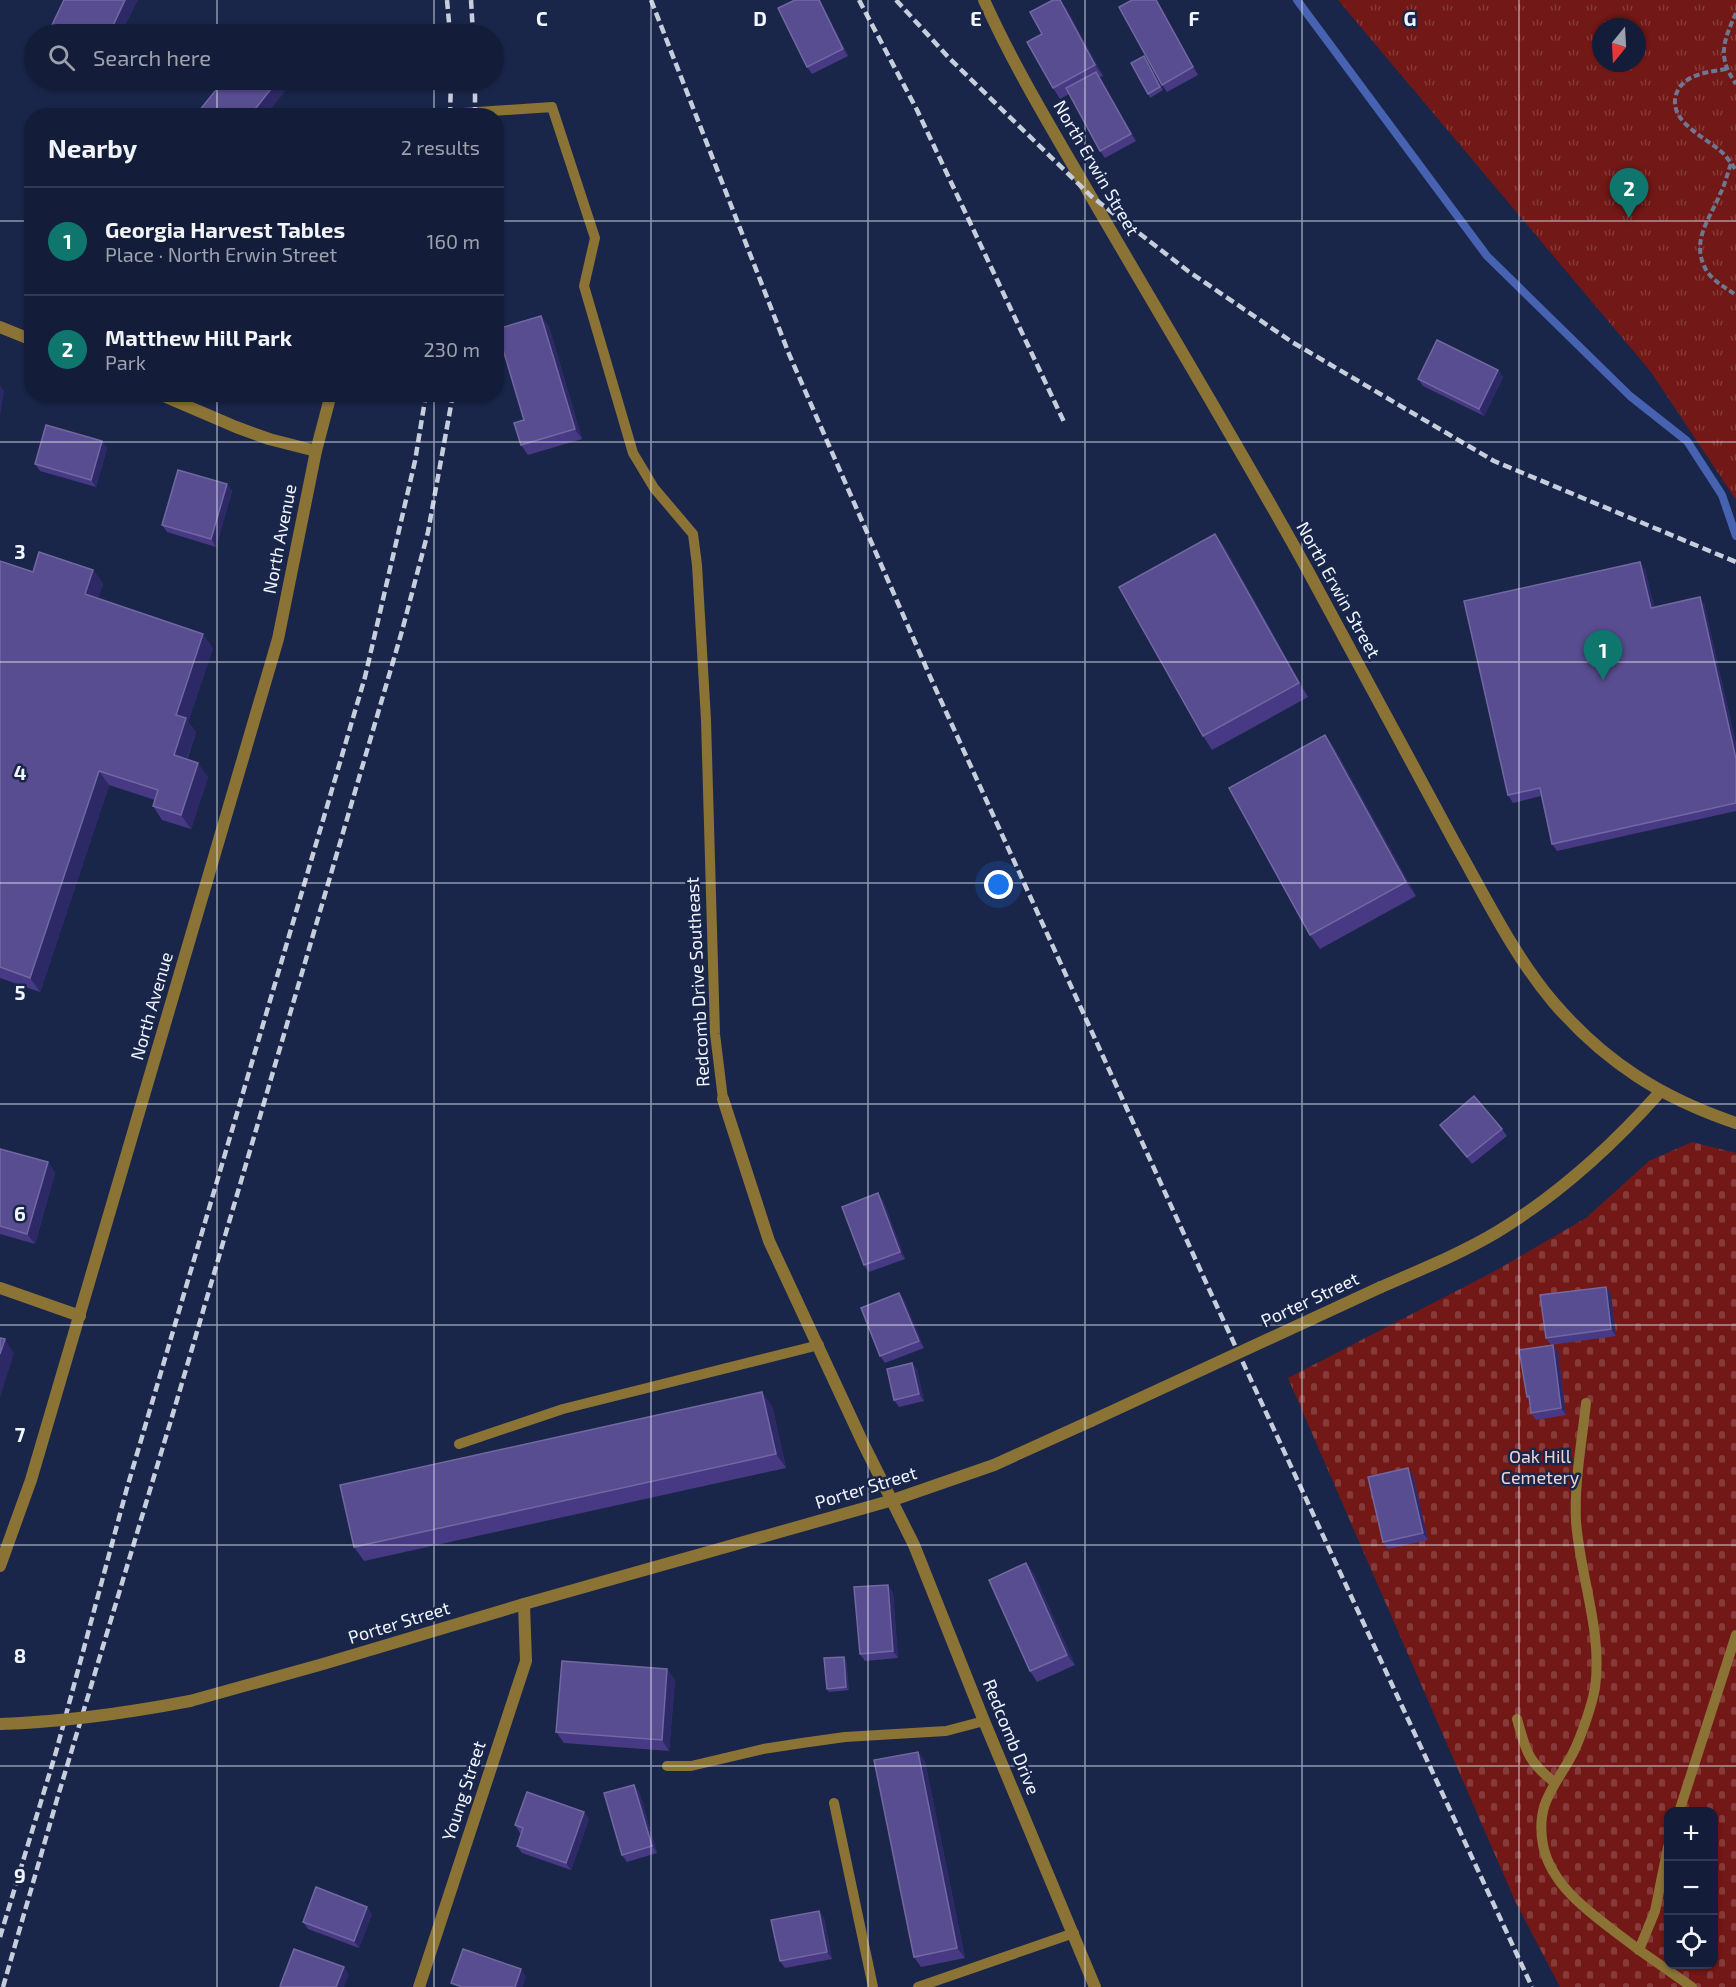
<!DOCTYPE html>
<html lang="en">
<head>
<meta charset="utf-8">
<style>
	:root { --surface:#131c38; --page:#1c2540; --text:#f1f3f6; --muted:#9da1ae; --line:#323a53; --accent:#0f766e }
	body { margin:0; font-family:"Exo 2",sans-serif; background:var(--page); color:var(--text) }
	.controls { position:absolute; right:18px; bottom:18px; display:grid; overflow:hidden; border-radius:12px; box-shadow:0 2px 4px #0004 }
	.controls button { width:54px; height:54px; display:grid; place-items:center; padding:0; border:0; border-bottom:2px solid var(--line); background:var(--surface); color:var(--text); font:30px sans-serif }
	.compass { position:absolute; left:1592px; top:18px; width:54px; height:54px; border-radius:50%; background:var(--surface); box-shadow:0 2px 4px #0004; rotate:198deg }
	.you { position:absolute; left:999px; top:885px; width:21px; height:21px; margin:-15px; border:4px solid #fff; border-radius:50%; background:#1a73e8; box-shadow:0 0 0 9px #1a73e833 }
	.badge { display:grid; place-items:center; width:39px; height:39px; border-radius:50%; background:var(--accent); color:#fff; font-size:20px; font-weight:700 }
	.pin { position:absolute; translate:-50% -50px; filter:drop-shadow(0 2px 3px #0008) }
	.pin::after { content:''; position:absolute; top:32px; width:21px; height:18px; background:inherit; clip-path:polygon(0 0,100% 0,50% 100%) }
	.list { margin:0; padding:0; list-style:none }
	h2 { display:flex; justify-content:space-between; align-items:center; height:78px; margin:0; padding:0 24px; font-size:26px }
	h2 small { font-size:20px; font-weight:400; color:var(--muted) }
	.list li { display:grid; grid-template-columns:39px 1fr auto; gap:18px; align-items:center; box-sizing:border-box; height:108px; padding:0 24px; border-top:2px solid var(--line) }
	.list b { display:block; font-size:22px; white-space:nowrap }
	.list p { margin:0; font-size:20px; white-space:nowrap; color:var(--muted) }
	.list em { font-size:20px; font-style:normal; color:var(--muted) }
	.icon { flex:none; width:33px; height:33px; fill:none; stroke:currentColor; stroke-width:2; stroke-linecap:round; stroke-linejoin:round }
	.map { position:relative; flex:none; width:1736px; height:1987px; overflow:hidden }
	.search { position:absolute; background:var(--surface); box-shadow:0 2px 4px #0004; left:24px; top:24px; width:480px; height:66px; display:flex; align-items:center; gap:15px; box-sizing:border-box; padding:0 21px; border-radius:33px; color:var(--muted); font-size:22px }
	.panel { position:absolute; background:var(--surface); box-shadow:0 2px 4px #0004; left:24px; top:108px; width:480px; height:294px; border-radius:24px }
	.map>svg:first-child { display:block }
	.cemetery { fill:url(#cemetery-stones); fill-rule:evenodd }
	.park { fill:url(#park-tufts); fill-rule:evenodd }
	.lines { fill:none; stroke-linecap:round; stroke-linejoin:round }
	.stream { stroke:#4662b1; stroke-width:8 }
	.path { stroke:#6e7791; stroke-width:4; stroke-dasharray:6 3; stroke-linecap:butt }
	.service { stroke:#8b7235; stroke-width:10 }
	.minor { stroke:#8b7235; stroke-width:12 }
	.tertiary { stroke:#8b7235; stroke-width:12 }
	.rail { stroke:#c6cddb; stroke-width:4.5; stroke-dasharray:9 4.5; stroke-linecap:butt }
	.tertiary-bridge { stroke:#8b7235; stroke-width:12 }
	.wall { fill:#473984 }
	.shaded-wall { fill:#2d2967 }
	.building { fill:#594d91; stroke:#7168a2; stroke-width:1.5 }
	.grid { fill:none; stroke:#f0f5fe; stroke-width:1.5; stroke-opacity:0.55 }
	.labels { text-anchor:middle; stroke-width:5; stroke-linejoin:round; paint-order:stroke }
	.street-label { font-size:18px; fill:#f0f5fe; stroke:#19264a }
	.park-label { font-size:18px; fill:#efd3cf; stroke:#19264a }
	.grid-label { font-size:20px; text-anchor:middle; font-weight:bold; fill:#f0f5fe; stroke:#19264a; stroke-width:5; stroke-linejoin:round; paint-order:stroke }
</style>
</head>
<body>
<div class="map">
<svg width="1736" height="1987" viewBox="0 0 1736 1987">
	<defs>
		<pattern id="cemetery-stones" width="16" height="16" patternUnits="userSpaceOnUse" patternTransform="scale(1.5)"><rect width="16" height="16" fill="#721816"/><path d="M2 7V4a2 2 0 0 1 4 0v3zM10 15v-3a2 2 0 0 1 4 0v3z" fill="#863a39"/></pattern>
		<pattern id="park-tufts" width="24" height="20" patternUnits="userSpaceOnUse" patternTransform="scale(1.5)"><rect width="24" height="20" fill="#721816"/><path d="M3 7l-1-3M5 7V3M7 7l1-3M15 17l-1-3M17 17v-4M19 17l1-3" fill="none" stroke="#863a39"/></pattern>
	</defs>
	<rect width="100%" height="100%" fill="#19264a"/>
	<path class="cemetery" d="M 1692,1142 L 1736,1153 L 1736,1987 L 1560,1987 L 1516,1903 L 1288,1378 L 1495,1271 L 1586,1218 L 1649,1161 ZM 1668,1812 L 1714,1812 L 1714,1964 L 1668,1964 Z"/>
	<path class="park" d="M 1338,0 L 1736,0 L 1736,500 L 1651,372 ZM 1601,27 L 1637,27 L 1637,63 L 1601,63 Z"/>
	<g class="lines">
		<path class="stream" d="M 1297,0 L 1487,256 L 1630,396 L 1687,441 L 1722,495 L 1736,536"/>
		<g class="path">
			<path d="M 1736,13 C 1723,42 1717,57 1736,84"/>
			<path d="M 1726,69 C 1708,72 1685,74 1677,92 C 1666,119 1701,135 1718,149 C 1725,154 1731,163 1736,170"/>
			<path d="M 1731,164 C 1727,174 1725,185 1720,194 C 1710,219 1691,240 1705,268 C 1711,280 1726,288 1736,295"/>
		</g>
		<g class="service">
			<path d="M 419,116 L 552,107 L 595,238 L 584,286 L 633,453 L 654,488 L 693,534 L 697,565 L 706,720 L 715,1034 L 723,1099"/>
			<path d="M 1586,1403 C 1582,1441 1574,1484 1576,1521 C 1580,1577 1603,1632 1595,1688 C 1592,1705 1581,1737 1573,1753 C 1556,1786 1535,1802 1543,1845 C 1552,1892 1604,1922 1639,1950"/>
			<path d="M 459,1444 L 563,1409 L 819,1345"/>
			<path d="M 1517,1719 C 1526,1750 1527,1761 1554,1782"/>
			<path d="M 667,1766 L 691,1766 L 763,1749 L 802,1743 L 845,1737 L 946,1731 L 984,1721"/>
			<path d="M 834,1803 L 873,1987"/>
			<path d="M 1679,1812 L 1736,1635"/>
			<path d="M 1668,1847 L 1655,1911 L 1639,1950 L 1692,1987"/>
			<path d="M 918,1987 L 1074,1933"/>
		</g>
		<g class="minor">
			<path d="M 0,327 L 32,340"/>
			<path d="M 159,394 L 236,427 L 269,439 L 316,451"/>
			<path d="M 723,1099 L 769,1241 L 863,1443 L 914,1545 L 984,1721 L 1095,1987"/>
			<path d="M 0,1288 L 80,1316"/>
			<path d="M 0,1566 L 31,1480 L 278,639 L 316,451 L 331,394"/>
			<path d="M 419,1987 L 526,1661 L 524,1604"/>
		</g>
		<g class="tertiary">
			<path d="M 984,0 C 1015,69 1055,134 1093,200 C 1165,324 1239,446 1308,571 C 1358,662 1406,754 1456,845 C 1486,898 1514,956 1554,1003 C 1606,1063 1662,1098 1736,1123"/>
			<path d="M 1381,1287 C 1420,1270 1460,1254 1497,1232 C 1558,1195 1613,1145 1660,1092"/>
			<path d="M 190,1701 L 323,1664 L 524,1604 L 893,1500 L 994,1465 L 1091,1421"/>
		</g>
		<g class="rail">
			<path d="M 447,0 L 450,34"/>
			<path d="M 471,0 L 473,34"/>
			<path d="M 651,0 L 789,354 L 932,681 L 1214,1300 L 1532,1987"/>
			<path d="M 859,0 L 917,110 L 1065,424"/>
			<path d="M 896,0 L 950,59 L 1091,196 L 1188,271 L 1292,342 L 1494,461 L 1736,562"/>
			<path d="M 475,80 L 475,116"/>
			<path d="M 450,116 L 451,80"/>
			<path d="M 0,1937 L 56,1752 L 127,1488 L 365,677 L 415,461 L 426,394"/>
			<path d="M 3,1987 L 58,1796 L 177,1400 L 402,631 L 428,532 L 453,394"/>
		</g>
		<g class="tertiary-bridge">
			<path d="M 1091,1421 L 1381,1287"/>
			<path d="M 0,1724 C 64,1722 127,1713 190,1701"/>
		</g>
	</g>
	<g class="wall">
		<path d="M 795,0 L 820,0 L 848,56 L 812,74 L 807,67 Z"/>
		<path d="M 1157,0 L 1198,75 L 1167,92 L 1162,85 Z"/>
		<path d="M 1066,8 L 1103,76 L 1100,77 L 1136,141 L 1105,158 L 1100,151 L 1069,94 L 1060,99 L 1053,88 L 1042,34 Z"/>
		<path d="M 1146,60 L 1163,90 L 1150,98 L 1148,94 Z"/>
		<path d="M 541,316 L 549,327 L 582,439 L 528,455 L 521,445 Z"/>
		<path d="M 1498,370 L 1503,377 L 1484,416 L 1423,386 L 1418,379 Z"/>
		<path d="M 102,441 L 107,448 L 96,487 L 40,471 L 35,464 Z"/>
		<path d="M 227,484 L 232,491 L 216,547 L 167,532 L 162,525 Z"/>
		<path d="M 1215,534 L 1225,548 L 1308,697 L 1212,750 L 1203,736 Z"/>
		<path d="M 0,561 L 33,572 L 93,570 L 103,584 L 98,598 L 213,648 L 188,722 L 196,732 L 187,760 L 208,777 L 191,829 L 162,820 L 153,806 L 155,800 L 109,785 L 40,992 L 0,978 Z"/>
		<path d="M 1645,569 L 1654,607 L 1704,604 L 1736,744 L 1736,811 L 1557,851 L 1552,844 L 1541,796 L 1513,803 L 1508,795 Z"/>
		<path d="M 1325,735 L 1335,749 L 1416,896 L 1320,949 L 1310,935 Z"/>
		<path d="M 1440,1125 L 1502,1129 L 1507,1136 L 1472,1164 Z"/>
		<path d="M 0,1149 L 48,1162 L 55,1173 L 35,1244 L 0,1234 Z"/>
		<path d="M 883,1200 L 905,1259 L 869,1272 L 864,1265 Z"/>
		<path d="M 1606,1287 L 1611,1294 L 1616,1336 L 1551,1345 L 1546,1338 Z"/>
		<path d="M 899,1293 L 904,1300 L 924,1348 L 885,1363 L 880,1356 Z"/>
		<path d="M 1553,1345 L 1558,1352 L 1566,1415 L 1536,1420 L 1531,1413 L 1529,1400 L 1527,1397 Z"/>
		<path d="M 912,1363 L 917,1370 L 924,1401 L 899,1407 L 894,1400 Z"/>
		<path d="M 772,1406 L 786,1468 L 364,1561 L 354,1547 Z"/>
		<path d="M 1413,1475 L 1428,1540 L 1388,1549 L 1383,1542 Z"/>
		<path d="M 1026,1563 L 1034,1574 L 1075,1665 L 1037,1682 L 1030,1671 Z"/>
		<path d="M 893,1592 L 898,1658 L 865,1661 L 860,1654 Z"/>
		<path d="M 844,1657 L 846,1660 L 849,1690 L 829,1692 L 827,1689 Z"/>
		<path d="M 667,1669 L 675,1680 L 669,1751 L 564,1743 L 556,1732 Z"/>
		<path d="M 918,1752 L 925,1762 L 965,1958 L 921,1967 L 914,1957 Z"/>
		<path d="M 634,1785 L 639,1792 L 657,1853 L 627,1862 L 622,1855 Z"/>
		<path d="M 589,1819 L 571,1870 L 522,1853 L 517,1846 L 522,1833 L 520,1833 L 515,1825 Z"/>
		<path d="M 372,1914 L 359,1948 L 308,1929 L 303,1922 Z"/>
		<path d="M 824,1918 L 832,1959 L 785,1968 L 780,1961 Z"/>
	</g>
	<g class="shaded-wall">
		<path d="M 125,0 L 138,0 L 121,34 L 109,34 Z"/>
		<path d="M 819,0 L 820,0 L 848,56 L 843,49 Z"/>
		<path d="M 1060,0 L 1066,8 L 1103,76 L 1095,65 Z"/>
		<path d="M 1156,0 L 1157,0 L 1198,75 L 1193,67 Z"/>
		<path d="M 1096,72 L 1101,79 L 1136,141 L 1131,134 Z"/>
		<path d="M 278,80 L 289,80 L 292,83 L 265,116 L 256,108 Z"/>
		<path d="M 541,316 L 549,327 L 582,439 L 575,429 Z"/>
		<path d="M 1498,370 L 1503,377 L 1484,416 L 1479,409 Z"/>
		<path d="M 0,386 L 4,391 L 0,416 Z"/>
		<path d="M 102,441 L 107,448 L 96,487 L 91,480 Z"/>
		<path d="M 227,484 L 232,491 L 216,547 L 211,539 Z"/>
		<path d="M 1215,534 L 1225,548 L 1308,697 L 1299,683 Z"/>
		<path d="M 1640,562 L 1645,569 L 1656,615 L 1651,608 Z"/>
		<path d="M 93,570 L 103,584 L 95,608 L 85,594 Z"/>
		<path d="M 1700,597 L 1704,604 L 1736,744 L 1736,759 Z"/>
		<path d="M 203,634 L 213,648 L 188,722 L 196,732 L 183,769 L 174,755 L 176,715 Z"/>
		<path d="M 1325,735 L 1335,749 L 1416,896 L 1406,882 Z"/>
		<path d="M 198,763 L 208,777 L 191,829 L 181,815 Z"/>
		<path d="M 99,771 L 109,785 L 40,992 L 30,978 Z"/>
		<path d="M 48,1162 L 55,1173 L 35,1244 L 27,1234 Z"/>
		<path d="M 878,1193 L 883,1200 L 905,1259 L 900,1252 Z"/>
		<path d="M 1606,1287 L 1611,1294 L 1616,1336 L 1611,1329 Z"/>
		<path d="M 899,1293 L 904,1300 L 924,1348 L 919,1341 Z"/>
		<path d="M 5,1339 L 14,1353 L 0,1398 L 0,1354 Z"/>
		<path d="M 1553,1345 L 1558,1352 L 1566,1415 L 1561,1408 Z"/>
		<path d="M 912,1363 L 917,1370 L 924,1401 L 919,1394 Z"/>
		<path d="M 762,1392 L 772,1406 L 786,1468 L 776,1454 Z"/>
		<path d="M 1408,1468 L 1413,1475 L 1428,1540 L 1423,1533 Z"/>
		<path d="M 1026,1563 L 1034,1574 L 1075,1665 L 1067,1655 Z"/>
		<path d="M 888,1585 L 893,1592 L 898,1658 L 893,1651 Z"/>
		<path d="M 844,1657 L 846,1660 L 849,1690 L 846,1687 Z"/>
		<path d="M 667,1669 L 675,1680 L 669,1751 L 662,1740 Z"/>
		<path d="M 918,1752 L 925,1762 L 965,1958 L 957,1948 Z"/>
		<path d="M 634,1785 L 639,1792 L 657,1853 L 652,1846 Z"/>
		<path d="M 584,1812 L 589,1819 L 571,1870 L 566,1863 Z"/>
		<path d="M 367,1907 L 372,1914 L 359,1948 L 354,1941 Z"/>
		<path d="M 819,1911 L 824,1918 L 832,1959 L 827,1952 Z"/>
		<path d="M 344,1967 L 349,1974 L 344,1987 L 336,1987 Z"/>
		<path d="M 521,1969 L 526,1976 L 523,1987 L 515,1987 Z"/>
	</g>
	<g class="building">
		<path d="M 64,0 L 125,0 L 109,34 L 56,34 L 49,31 Z"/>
		<path d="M 795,0 L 819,0 L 843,49 L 807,67 L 778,8 Z"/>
		<path d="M 1053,0 L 1060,0 L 1095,65 L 1053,88 L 1027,42 L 1042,34 L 1030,12 Z"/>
		<path d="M 1132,0 L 1156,0 L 1193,67 L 1162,85 L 1119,7 Z"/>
		<path d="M 1144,56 L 1160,87 L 1148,94 L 1131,63 Z"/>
		<path d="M 1096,72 L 1131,134 L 1100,151 L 1066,88 Z"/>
		<path d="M 224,80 L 278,80 L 256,108 L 265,116 L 195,116 Z"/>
		<path d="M 541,316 L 575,429 L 521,445 L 514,423 L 524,420 L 497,329 Z"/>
		<path d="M 1437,340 L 1498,370 L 1479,409 L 1418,379 Z"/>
		<path d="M 46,425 L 102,441 L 91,480 L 35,464 Z"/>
		<path d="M 178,470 L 227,484 L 211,539 L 162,525 Z"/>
		<path d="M 1215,534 L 1299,683 L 1203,736 L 1119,587 Z"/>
		<path d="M 39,552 L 93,570 L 85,594 L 203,634 L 176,715 L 186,718 L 174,755 L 198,763 L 181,815 L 153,806 L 158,790 L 99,771 L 30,978 L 0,967 L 0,561 L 33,572 Z"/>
		<path d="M 1640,562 L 1651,608 L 1700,597 L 1736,759 L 1736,803 L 1552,844 L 1540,788 L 1508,795 L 1464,601 Z"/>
		<path d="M 1325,735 L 1406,882 L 1310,935 L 1229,788 Z"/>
		<path d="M 1474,1096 L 1502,1129 L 1467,1157 L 1440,1125 Z"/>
		<path d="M 0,1149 L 48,1162 L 27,1234 L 0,1226 Z"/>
		<path d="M 878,1193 L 900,1252 L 864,1265 L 842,1207 Z"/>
		<path d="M 1606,1287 L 1611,1329 L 1546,1338 L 1540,1295 Z"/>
		<path d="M 899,1293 L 919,1341 L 880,1356 L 861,1308 Z"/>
		<path d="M 0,1338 L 5,1339 L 0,1354 Z"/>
		<path d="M 1553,1345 L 1561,1408 L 1531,1413 L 1529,1396 L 1527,1397 L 1519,1350 Z"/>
		<path d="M 912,1363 L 919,1394 L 894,1400 L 887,1369 Z"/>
		<path d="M 762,1392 L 776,1454 L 354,1547 L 340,1485 Z"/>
		<path d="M 1408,1468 L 1423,1533 L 1383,1542 L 1368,1477 Z"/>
		<path d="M 1026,1563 L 1067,1655 L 1030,1671 L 989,1580 Z"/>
		<path d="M 888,1585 L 893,1651 L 860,1654 L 854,1587 Z"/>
		<path d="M 844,1657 L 846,1687 L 827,1689 L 824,1658 Z"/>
		<path d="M 562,1661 L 667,1669 L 662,1740 L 556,1732 Z"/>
		<path d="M 918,1752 L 957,1948 L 914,1957 L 874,1760 Z"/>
		<path d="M 634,1785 L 652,1846 L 622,1855 L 604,1793 Z"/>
		<path d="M 527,1792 L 584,1812 L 566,1863 L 517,1846 L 523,1828 L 515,1825 Z"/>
		<path d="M 316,1887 L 367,1907 L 354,1941 L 303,1922 Z"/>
		<path d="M 819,1911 L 827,1952 L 780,1961 L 771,1920 Z"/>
		<path d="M 294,1949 L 344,1967 L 336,1987 L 283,1987 L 280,1986 Z"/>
		<path d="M 463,1949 L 521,1969 L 515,1987 L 462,1987 L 451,1983 Z"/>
	</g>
	<path class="grid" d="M 217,0 L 217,34M 434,0 L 434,34M 651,0 L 651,1987M 868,0 L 868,1987M 1085,0 L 1085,1987M 1302,0 L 1302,1987M 1519,0 L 1519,1987M 217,80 L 217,116M 434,80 L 434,116M 0,221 L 32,221M 496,221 L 1736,221M 217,394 L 217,1987M 434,394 L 434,1987M 0,442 L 1736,442M 0,662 L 1736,662M 0,883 L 1736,883M 0,1104 L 1736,1104M 0,1325 L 1736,1325M 0,1545 L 1736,1545M 0,1766 L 1736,1766"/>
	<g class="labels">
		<g class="street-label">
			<text transform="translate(1096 168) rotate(60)" y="6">North Erwin Street</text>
			<text transform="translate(280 539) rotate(-79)" y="6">North Avenue</text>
			<text transform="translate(1338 590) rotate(61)" y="6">North Erwin Street</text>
			<text transform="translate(698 982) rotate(-93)" y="6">Redcomb Drive Southeast</text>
			<text transform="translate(152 1006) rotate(-74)" y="6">North Avenue</text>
			<text transform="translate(1310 1300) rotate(-25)" y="6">Porter Street</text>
			<text transform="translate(866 1488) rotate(-17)" y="6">Porter Street</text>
			<text transform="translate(399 1623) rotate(-17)" y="6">Porter Street</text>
			<text transform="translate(1011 1737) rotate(68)" y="6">Redcomb Drive</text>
			<text transform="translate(464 1791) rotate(-72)" y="6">Young Street</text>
		</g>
		<g class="park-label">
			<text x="1540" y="1463">Oak Hill<tspan x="1540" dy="21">Cemetery</tspan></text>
		</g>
	</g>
	<g class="grid-label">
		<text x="542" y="26">C</text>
		<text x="760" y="26">D</text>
		<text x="976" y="26">E</text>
		<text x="1194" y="26">F</text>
		<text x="1410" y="26">G</text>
		<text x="20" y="559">3</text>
		<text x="20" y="780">4</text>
		<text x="20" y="1000">5</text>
		<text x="20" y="1221">6</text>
		<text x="20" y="1442">7</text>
		<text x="20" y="1663">8</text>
		<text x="20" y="1883">9</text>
	</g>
</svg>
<div class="controls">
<button>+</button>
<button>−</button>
<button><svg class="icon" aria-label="locate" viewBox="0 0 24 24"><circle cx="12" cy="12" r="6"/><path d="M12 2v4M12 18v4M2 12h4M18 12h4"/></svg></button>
</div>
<svg class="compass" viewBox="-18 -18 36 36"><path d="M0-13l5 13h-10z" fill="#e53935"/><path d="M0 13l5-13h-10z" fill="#9da1ae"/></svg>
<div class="you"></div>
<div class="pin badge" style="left:1603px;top:680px">1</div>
<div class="pin badge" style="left:1629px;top:218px">2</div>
<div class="search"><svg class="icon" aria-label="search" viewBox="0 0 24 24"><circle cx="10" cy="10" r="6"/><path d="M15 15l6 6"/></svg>Search here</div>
<section class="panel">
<h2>Nearby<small>2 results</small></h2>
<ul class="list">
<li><span class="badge">1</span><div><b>Georgia Harvest Tables</b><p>Place · North Erwin Street</p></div><em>160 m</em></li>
<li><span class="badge">2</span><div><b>Matthew Hill Park</b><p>Park</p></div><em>230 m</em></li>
</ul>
</section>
</div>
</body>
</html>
